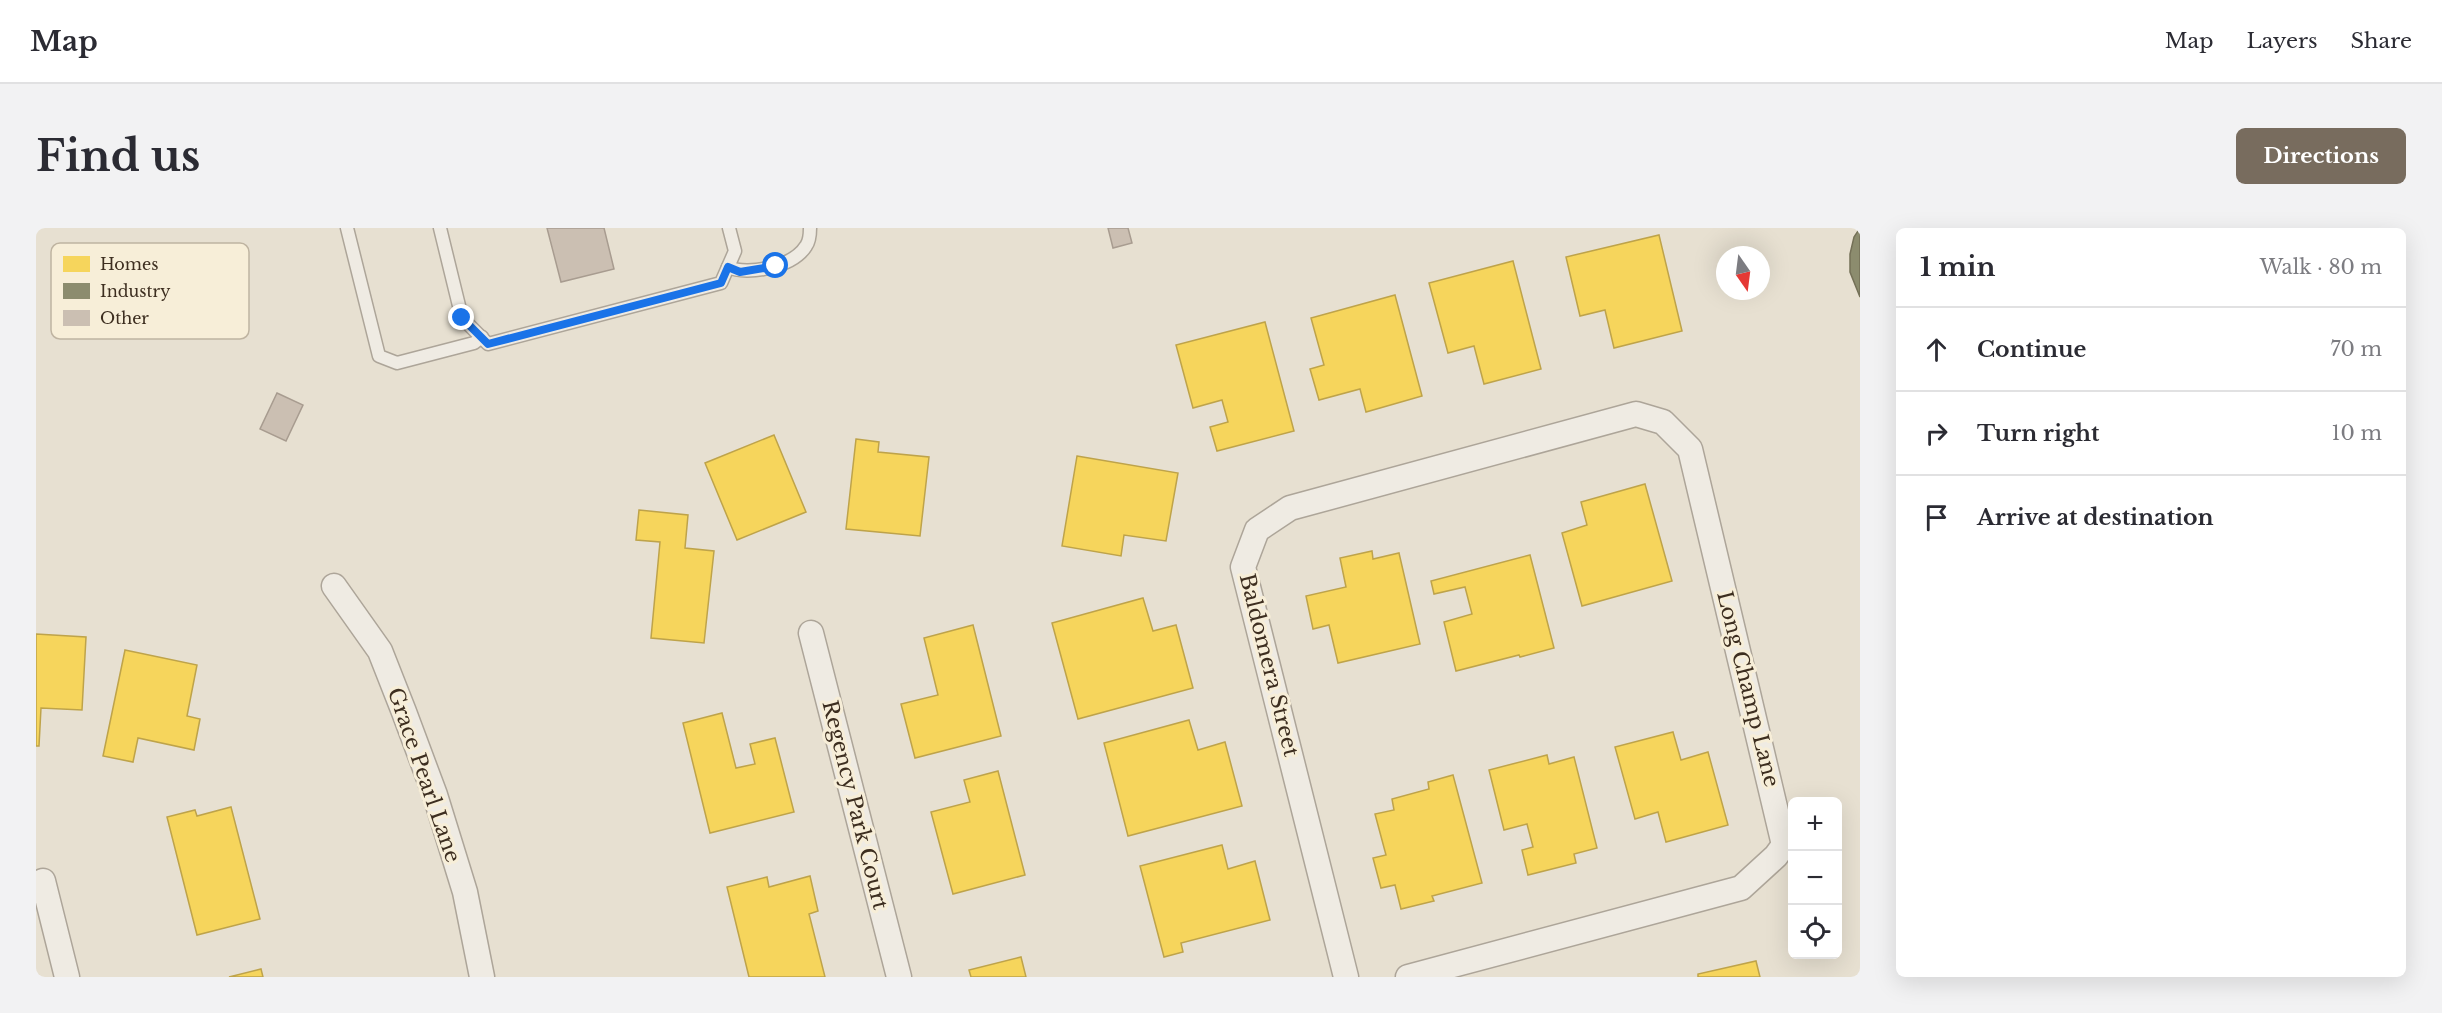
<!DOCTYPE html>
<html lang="en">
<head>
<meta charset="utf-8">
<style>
	:root { --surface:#fff; --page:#f2f2f3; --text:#2b2b33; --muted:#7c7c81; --line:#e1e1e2; --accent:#786c5e }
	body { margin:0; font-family:"Libre Baskerville",serif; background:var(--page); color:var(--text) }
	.controls { position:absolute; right:18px; bottom:18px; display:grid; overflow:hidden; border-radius:9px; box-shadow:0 6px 24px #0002 }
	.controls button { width:54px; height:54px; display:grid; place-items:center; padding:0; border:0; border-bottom:2px solid var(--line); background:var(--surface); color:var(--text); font:30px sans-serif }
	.compass { position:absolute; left:1680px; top:18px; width:54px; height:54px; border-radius:50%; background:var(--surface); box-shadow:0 6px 24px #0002; rotate:166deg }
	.stop { position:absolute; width:18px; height:18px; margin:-14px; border:4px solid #1a73e8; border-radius:50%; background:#fff }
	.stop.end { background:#1a73e8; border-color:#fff; box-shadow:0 2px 6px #0008 }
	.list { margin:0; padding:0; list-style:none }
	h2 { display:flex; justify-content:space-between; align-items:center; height:78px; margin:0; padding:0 24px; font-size:26px }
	h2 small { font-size:20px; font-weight:400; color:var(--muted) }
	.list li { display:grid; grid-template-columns:39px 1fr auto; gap:18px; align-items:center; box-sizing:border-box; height:84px; padding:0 24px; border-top:2px solid var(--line) }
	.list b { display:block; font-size:22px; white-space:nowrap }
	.list em { font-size:20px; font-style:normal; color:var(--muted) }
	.icon { flex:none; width:33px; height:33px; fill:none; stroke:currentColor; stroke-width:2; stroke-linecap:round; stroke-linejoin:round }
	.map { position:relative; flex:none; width:1824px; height:749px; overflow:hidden; border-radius:9px }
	header { display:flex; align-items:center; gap:36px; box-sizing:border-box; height:84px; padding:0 30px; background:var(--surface); border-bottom:2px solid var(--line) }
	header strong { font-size:28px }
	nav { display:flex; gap:33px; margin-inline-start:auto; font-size:21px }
	.intro { display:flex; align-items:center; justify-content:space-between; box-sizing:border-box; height:144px; padding:0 36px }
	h1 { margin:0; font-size:42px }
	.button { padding:15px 27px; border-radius:9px; background:var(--accent); color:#fff; font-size:21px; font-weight:700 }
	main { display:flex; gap:36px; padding:0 36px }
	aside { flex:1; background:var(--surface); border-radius:9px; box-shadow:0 6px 24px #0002 }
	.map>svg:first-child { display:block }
	.homes { fill:#f6d55c; stroke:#bea34a; stroke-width:1.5 }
	.industry { fill:#8c8c6e; stroke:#747057; stroke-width:1.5 }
	.building { fill:#cbbfb2; stroke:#a89c90; stroke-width:1.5 }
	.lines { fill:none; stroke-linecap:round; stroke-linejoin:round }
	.lane-casing { stroke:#ada599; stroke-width:15 }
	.street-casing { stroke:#ada599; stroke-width:27 }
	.lane { stroke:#efebe3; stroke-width:12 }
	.street { stroke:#efebe3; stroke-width:24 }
	.route { stroke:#1a73e8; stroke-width:8 }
	.labels { text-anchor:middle; stroke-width:6; stroke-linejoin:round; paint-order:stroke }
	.street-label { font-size:21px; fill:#3d2e20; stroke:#f7eed8 }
	.key { fill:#f7eed8; stroke:#bfb4a1; stroke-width:1.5 }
	.key-label { font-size:16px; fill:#3d2e20 }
</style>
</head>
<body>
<header>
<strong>Map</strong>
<nav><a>Map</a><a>Layers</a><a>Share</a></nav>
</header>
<div class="intro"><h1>Find us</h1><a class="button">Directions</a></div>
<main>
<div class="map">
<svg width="1824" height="749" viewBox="0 0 1824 749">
	<rect width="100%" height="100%" fill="#e7e0d1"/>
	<g class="homes">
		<path d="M 1623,7 L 1646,103 L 1578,120 L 1569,82 L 1544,88 L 1530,29 Z"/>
		<path d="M 1477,33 L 1505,141 L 1448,156 L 1438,118 L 1412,125 L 1393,55 Z"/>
		<path d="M 1359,67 L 1386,168 L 1330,184 L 1324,161 L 1283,172 L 1274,141 L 1288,137 L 1275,90 Z"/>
		<path d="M 1229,94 L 1258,203 L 1181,223 L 1174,199 L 1192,194 L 1186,172 L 1157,180 L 1140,117 Z"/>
		<path d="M 738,207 L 770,284 L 701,312 L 669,235 Z"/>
		<path d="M 820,211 L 843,214 L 842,224 L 893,229 L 884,308 L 810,301 Z"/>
		<path d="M 1041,228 L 1142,245 L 1130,313 L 1088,307 L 1085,328 L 1026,318 Z"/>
		<path d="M 1609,256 L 1636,353 L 1546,378 L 1526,305 L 1551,297 L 1545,274 Z"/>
		<path d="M 603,282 L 652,287 L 649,320 L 678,323 L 668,415 L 615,410 L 624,314 L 600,312 Z"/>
		<path d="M 1336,323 L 1337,331 L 1363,325 L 1384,416 L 1302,435 L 1293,397 L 1277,401 L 1270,368 L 1310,359 L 1304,330 Z"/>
		<path d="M 1494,327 L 1518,420 L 1484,429 L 1483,427 L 1420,443 L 1408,394 L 1436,386 L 1429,359 L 1398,366 L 1395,353 Z"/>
		<path d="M 1107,370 L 1117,403 L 1140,397 L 1157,460 L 1042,491 L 1016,395 Z"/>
		<path d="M 937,397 L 965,508 L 879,530 L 865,476 L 902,467 L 888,410 Z"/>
		<path d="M 0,406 L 50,409 L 46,482 L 5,480 L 3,518 L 0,518 Z"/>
		<path d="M 89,422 L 161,437 L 151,488 L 164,491 L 158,522 L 102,510 L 97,534 L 67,528 Z"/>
		<path d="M 686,485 L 700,540 L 719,536 L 714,516 L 739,510 L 758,584 L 674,605 L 647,495 Z"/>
		<path d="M 1153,492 L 1162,522 L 1189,514 L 1206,578 L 1092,608 L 1068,515 Z"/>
		<path d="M 1637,504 L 1645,532 L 1672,524 L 1692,597 L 1630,614 L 1622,584 L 1599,591 L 1579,519 Z"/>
		<path d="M 1511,527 L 1513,536 L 1538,529 L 1561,620 L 1538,626 L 1540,635 L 1492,647 L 1486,622 L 1497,619 L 1491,596 L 1468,602 L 1453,542 Z"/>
		<path d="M 962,543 L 989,647 L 917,666 L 895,584 L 934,574 L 928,552 Z"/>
		<path d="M 1417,547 L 1446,655 L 1396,668 L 1398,673 L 1365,681 L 1359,657 L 1345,660 L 1337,630 L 1350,627 L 1339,586 L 1358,582 L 1356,571 L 1393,561 L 1392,554 Z"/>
		<path d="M 195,579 L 224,691 L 161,707 L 131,589 L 159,582 L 161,588 Z"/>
		<path d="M 1186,617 L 1192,641 L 1219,633 L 1234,692 L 1145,715 L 1147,724 L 1128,729 L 1104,638 Z"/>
		<path d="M 774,648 L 782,683 L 773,686 L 789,749 L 713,749 L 691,659 L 731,649 L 733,659 Z"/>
		<path d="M 985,729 L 990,749 L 935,749 L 933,742 Z"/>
		<path d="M 1720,733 L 1724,749 L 1662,749 L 1662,746 Z"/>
		<path d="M 225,741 L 227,749 L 193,749 Z"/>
	</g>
	<path class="industry" d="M 1824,0 L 1824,69 L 1814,44 L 1814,26 L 1818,9 Z"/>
	<g class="building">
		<path d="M 511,0 L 568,0 L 578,41 L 525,54 Z"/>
		<path d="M 1072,0 L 1092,0 L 1096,15 L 1077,20 Z"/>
		<path d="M 241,165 L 267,177 L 250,213 L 224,201 Z"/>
	</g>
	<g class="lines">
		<defs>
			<g id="lane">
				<path d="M 311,0 L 343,128 L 361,135 L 438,115 L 446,109"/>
				<path d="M 404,0 L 426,90 L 452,116 L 685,55 L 699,23 L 693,0"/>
				<path d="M 692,39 C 712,48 757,39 770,18 C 773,14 774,5 774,0"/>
			</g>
			<g id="street">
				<path d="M 298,358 L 344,423 L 368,484 L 399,567 L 429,664 L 446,749"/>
				<path d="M 775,405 L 863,749"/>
				<path d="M 0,656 L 7,653 L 31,749"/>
				<path d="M 1310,749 L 1207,339 L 1221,302 L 1254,280 L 1600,186 L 1627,194 L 1654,221 L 1748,617 L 1740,628 L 1705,660 L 1372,749"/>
			</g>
		</defs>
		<use href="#lane" class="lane-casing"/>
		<use href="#street" class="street-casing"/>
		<use href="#lane" class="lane"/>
		<use href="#street" class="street"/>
	</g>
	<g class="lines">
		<path class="route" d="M 426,90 L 452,116 L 685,55 L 692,39 L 704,44 L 740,38"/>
	</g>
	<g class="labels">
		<g class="street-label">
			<text transform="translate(1233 437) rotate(76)" y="7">Baldomera Street</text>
			<text transform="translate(1712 461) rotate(76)" y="7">Long Champ Lane</text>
			<text transform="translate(388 547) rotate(71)" y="7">Grace Pearl Lane</text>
			<text transform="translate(819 577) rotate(76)" y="7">Regency Park Court</text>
		</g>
	</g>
	<rect x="15" y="15" width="198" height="96" rx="9" class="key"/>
	<rect x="27" y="28" width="27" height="16" fill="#f6d55c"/>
	<rect x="27" y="55" width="27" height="16" fill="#8c8c6e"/>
	<rect x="27" y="82" width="27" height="16" fill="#cbbfb2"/>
	<g class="key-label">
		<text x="64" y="42">Homes</text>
		<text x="64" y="69">Industry</text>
		<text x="64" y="96">Other</text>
	</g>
</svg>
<div class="controls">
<button>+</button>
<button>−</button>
<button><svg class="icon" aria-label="locate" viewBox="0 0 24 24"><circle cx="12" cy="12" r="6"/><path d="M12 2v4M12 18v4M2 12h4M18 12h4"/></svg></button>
</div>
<svg class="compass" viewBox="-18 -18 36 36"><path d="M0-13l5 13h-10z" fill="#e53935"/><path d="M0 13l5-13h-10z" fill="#7c7c81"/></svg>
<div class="stop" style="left:740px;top:38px"></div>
<div class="stop end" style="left:426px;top:90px"></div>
</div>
<aside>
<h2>1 min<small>Walk · 80 m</small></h2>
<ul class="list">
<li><svg class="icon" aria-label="ahead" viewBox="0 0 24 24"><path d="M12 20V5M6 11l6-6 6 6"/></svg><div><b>Continue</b></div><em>70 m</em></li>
<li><svg class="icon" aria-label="right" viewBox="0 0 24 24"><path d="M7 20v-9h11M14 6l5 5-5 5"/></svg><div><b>Turn right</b></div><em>10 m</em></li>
<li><svg class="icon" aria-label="arrive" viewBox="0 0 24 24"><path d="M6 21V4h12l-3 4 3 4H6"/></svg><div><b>Arrive at destination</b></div></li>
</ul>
</aside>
</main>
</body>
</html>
